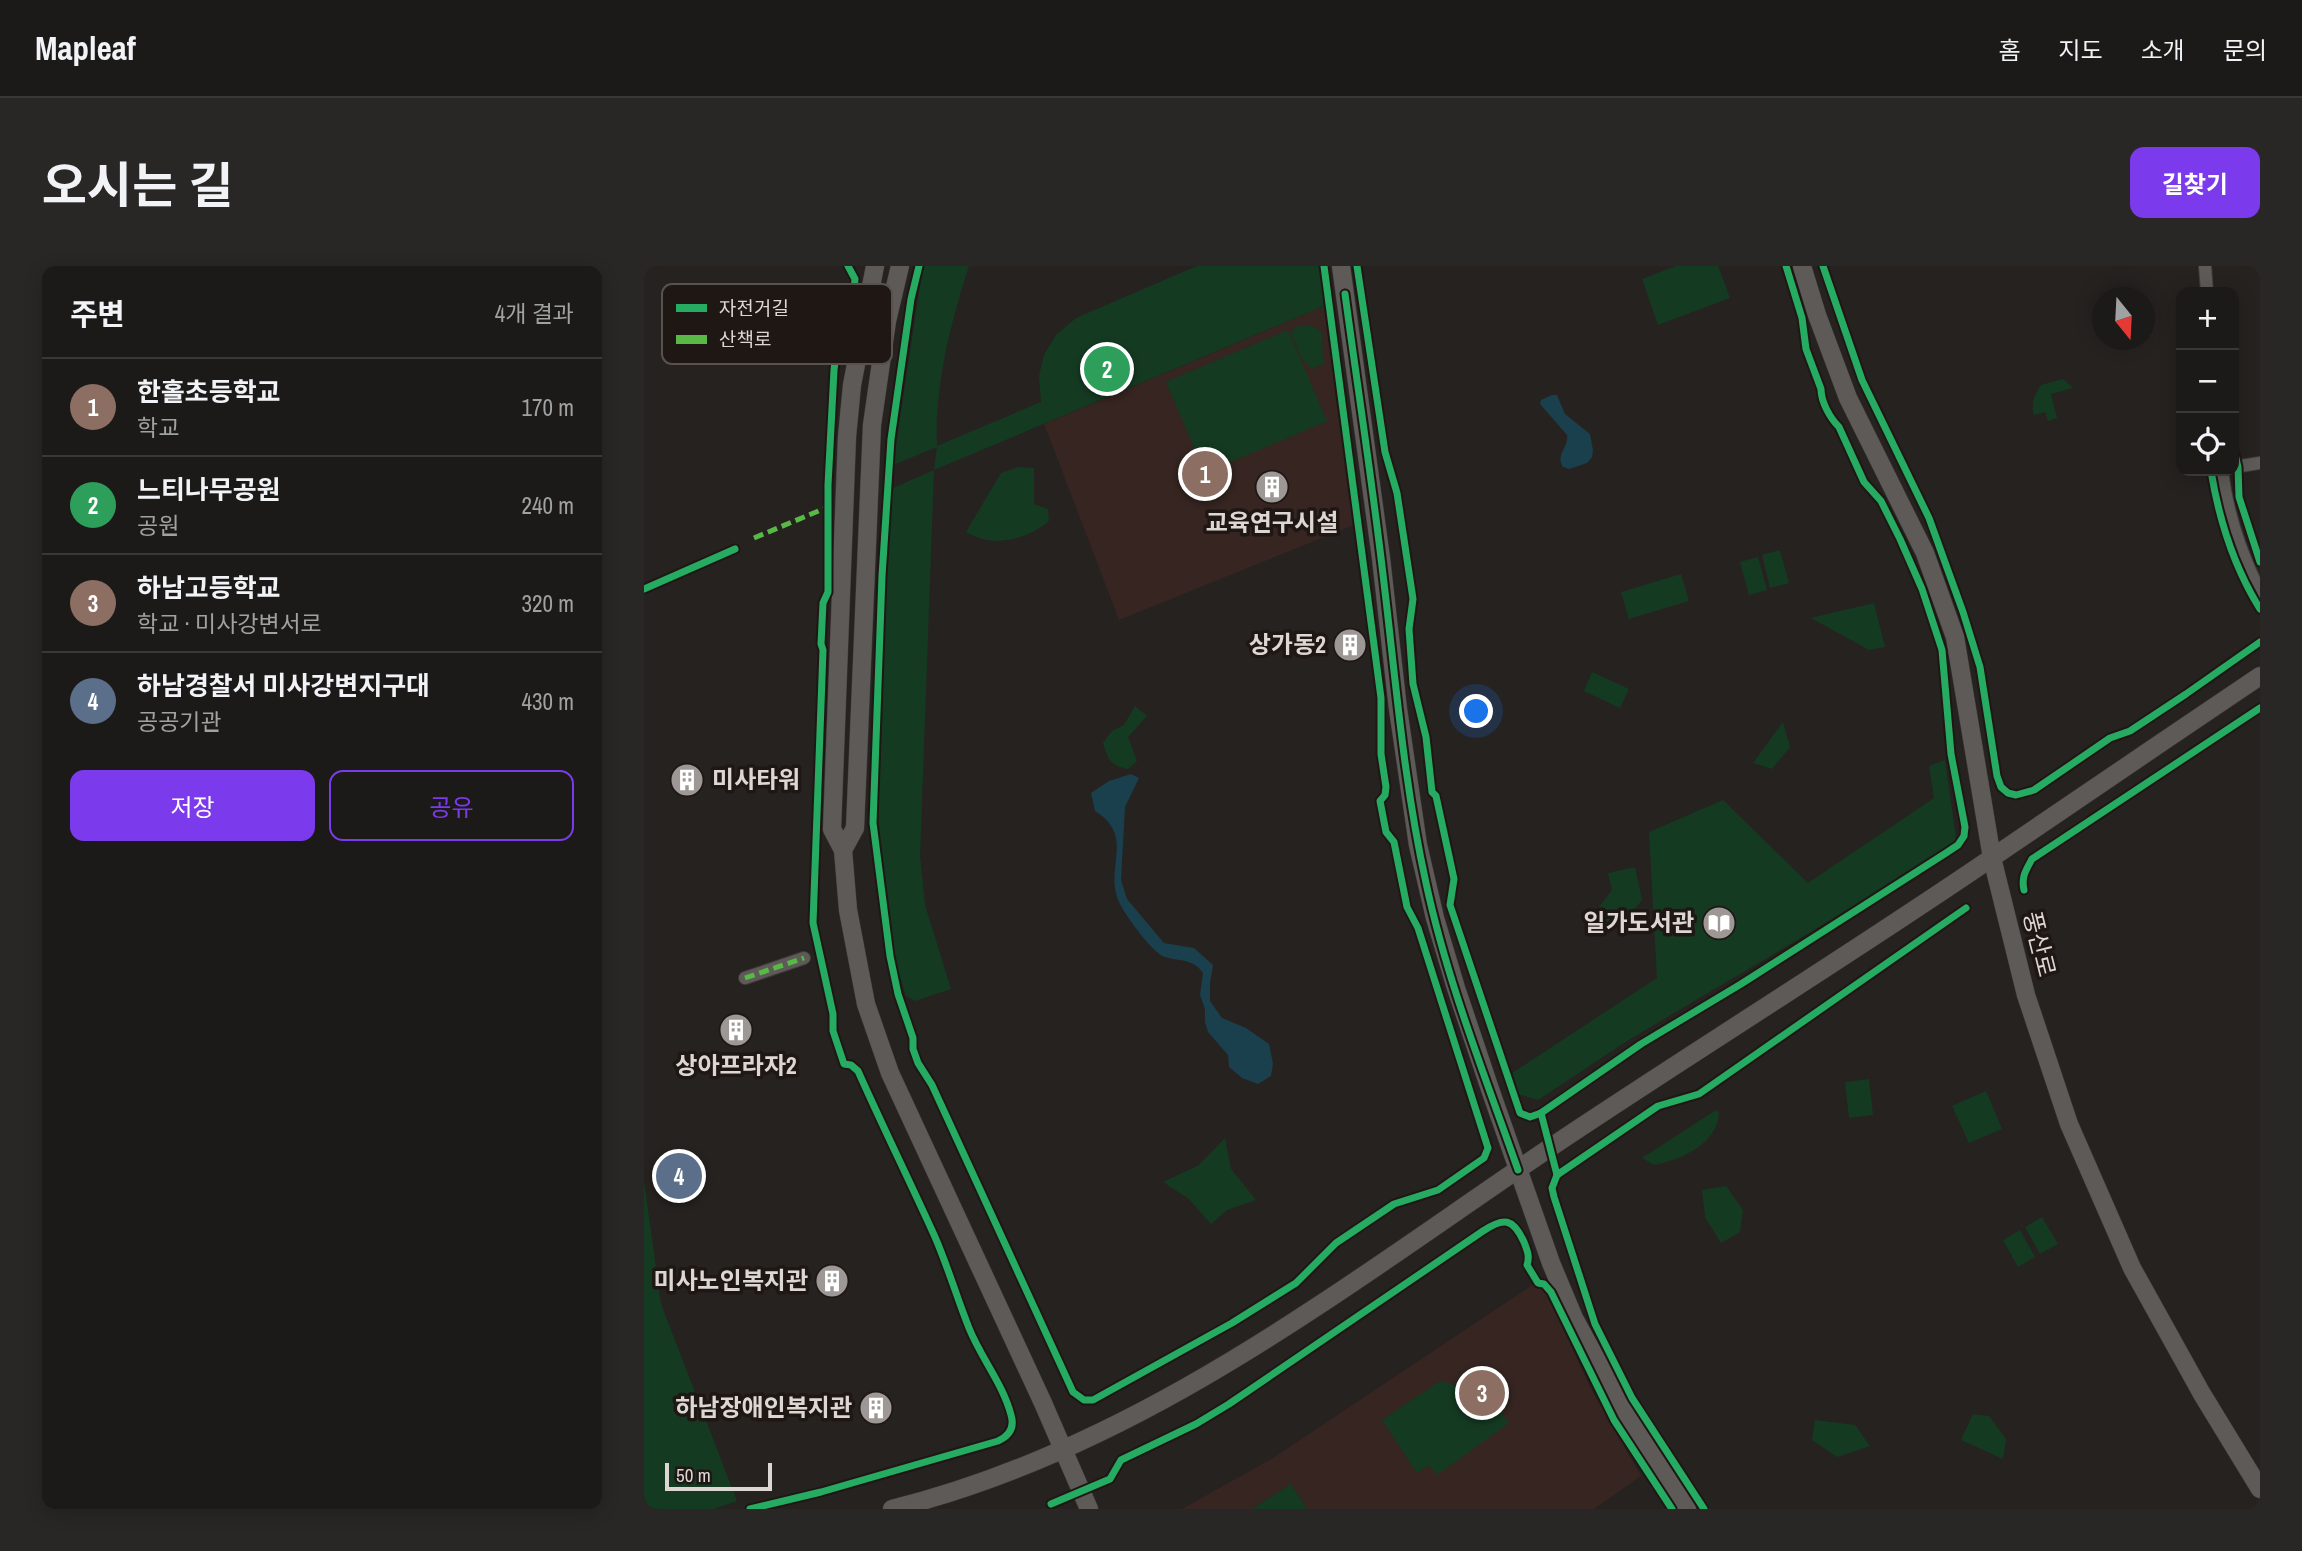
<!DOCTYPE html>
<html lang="ko">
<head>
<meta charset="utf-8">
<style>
	:root { --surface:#1c1a18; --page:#292725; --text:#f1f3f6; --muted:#a0a1a2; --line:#3a3837; --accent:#7c3aed }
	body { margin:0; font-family:"Archivo Narrow","Noto Sans KR",sans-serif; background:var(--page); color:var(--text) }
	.controls { position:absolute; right:21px; top:21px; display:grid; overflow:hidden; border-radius:14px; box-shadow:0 4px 18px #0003 }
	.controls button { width:63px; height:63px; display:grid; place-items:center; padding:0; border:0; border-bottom:2px solid var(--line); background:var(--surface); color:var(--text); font:35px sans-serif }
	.compass { position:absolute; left:1448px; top:21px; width:63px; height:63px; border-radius:50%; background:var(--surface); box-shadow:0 4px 18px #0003; rotate:162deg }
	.scale { position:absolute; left:21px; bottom:18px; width:107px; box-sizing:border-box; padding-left:7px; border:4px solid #ddd7d4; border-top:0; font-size:19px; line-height:24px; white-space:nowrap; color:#ddd7d4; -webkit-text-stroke:5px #1f1714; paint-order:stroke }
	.you { position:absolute; left:833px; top:446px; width:24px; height:24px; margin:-18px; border:5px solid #fff; border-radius:50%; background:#1a73e8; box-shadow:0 0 0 10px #1a73e833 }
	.badge { display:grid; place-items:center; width:46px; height:46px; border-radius:50%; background:var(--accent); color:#fff; font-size:23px; font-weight:700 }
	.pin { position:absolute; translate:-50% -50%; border:4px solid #fff; box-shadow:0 2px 7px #0006 }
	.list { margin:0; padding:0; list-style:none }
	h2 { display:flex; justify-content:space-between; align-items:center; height:91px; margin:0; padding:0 28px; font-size:30px }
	h2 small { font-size:23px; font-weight:400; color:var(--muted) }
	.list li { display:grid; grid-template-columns:46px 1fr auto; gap:21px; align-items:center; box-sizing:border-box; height:98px; padding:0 28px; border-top:2px solid var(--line) }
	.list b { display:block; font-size:26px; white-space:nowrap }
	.list p { margin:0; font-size:23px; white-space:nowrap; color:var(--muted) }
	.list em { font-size:23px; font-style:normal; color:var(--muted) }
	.actions { display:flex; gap:14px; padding:21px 28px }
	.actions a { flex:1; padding:16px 0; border:2px solid var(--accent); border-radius:14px; text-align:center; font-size:24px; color:var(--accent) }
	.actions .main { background:var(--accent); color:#fff }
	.icon { flex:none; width:38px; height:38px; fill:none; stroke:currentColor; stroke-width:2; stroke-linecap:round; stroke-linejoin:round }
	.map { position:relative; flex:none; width:1616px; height:1243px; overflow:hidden; border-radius:14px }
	header { display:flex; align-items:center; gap:42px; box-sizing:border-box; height:98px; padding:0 35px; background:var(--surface); border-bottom:2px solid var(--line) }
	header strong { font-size:33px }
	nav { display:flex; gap:38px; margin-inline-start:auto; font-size:24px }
	.intro { display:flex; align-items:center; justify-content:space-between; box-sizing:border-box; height:168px; padding:0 42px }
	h1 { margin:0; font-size:49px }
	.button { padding:18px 32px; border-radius:14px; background:var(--accent); color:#fff; font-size:24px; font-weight:700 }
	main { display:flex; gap:42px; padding:0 42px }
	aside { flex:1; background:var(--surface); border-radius:14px; box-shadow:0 4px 18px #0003 }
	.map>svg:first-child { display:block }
	.education { fill:#362521 }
	.green { fill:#153a22 }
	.water { fill:#1a3f4d }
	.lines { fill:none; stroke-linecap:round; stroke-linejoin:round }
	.street-casing { stroke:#403c3a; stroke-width:14 }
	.secondary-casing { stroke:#403c3a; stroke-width:19 }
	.street { stroke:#5d5a58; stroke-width:12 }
	.secondary { stroke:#5d5a58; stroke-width:18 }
	.quiet { stroke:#58b947; stroke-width:5; stroke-dasharray:10 5; stroke-linecap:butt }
	.cycleway-casing { stroke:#1f1714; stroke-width:11 }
	.cycleway { stroke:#26ab63; stroke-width:7 }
	.labels { text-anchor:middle; stroke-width:7; stroke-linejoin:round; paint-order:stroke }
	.poi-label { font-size:24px; font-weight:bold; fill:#ddd7d4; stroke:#1f1714; text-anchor:end }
	.street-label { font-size:24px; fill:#ddd7d4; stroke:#1f1714 }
	.key { fill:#1f1714; stroke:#58514e; stroke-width:2 }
	.key-label { font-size:19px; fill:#ddd7d4 }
</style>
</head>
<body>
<header>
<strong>Mapleaf</strong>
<nav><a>홈</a><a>지도</a><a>소개</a><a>문의</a></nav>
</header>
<div class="intro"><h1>오시는 길</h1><a class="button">길찾기</a></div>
<main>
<aside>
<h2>주변<small>4개 결과</small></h2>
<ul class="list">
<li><span class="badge" style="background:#8d6e63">1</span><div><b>한홀초등학교</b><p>학교</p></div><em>170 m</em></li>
<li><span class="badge" style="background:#2e9e5b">2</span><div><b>느티나무공원</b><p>공원</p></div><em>240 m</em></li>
<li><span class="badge" style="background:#8d6e63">3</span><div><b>하남고등학교</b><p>학교 · 미사강변서로</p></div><em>320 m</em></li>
<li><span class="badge" style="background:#5c6f8a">4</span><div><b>하남경찰서 미사강변지구대</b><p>공공기관</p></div><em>430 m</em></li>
</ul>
<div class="actions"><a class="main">저장</a><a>공유</a></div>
</aside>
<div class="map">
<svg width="1616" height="1243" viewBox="0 0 1616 1243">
	<rect width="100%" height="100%" fill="#262220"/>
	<g class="education">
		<path d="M 680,40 L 710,259 L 475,354 L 400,158 Z"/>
		<path d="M 890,1018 L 900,1021 L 946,1121 L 997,1210 L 950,1243 L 538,1243 L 629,1192 Z"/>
	</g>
	<g class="green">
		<path d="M 279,0 L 325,0 C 307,55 290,122 293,180 L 397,136 L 395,110 L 400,89 L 412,69 L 432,52 L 553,0 L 677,0 L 680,40 L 290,204 L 276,590 L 281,639 L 307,723 L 271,735 L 262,730 L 251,696 L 245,666 L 234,546 L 236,445 L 247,223 L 290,204 L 293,181 L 249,199 Z"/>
		<path d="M 1032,0 L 1074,0 L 1086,32 L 1014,59 L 998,13 Z"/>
		<path d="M 658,60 L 668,60 L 678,66 L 679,98 L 668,103 L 657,91 L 647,67 L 651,61 Z"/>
		<path d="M 644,64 L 683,155 L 561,207 L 522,116 Z"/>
		<path d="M 1419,113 L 1429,122 L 1407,128 L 1413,152 L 1404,155 L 1401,146 L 1390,149 C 1387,136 1390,130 1397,119 Z"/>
		<path d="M 374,201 L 390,202 L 390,238 L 404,243 L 405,255 C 380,275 349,282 322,266 L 357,207 Z"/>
		<path d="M 1136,284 L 1145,317 L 1126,322 L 1118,289 Z"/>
		<path d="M 1114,291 L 1123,324 L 1105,329 L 1096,296 Z"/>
		<path d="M 1037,308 L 1045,335 L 985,353 L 977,326 Z"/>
		<path d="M 1230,337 L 1241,381 L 1225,384 L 1167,352 Z"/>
		<path d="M 948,406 L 985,423 L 976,442 L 940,425 Z"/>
		<path d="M 491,440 L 503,450 L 484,471 L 493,495 L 484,503 C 466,500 464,493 459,477 L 468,465 L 480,459 Z"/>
		<path d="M 1139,456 L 1146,481 L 1128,503 L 1109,497 Z"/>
		<path d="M 1301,494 L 1313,579 L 983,775 L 894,834 L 874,828 L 865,809 L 1013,712 L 1005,566 L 1079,534 L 1164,617 L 1290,532 L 1285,500 Z"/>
		<path d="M 991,601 L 998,634 L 976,661 L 949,649 L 968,624 L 964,607 Z"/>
		<path d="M 1225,813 L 1229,849 L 1205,852 L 1201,816 Z"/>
		<path d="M 1342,825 L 1358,863 L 1325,877 L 1308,840 Z"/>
		<path d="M 1072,844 L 1075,847 C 1073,878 1037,894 1010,899 L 998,892 Z"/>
		<path d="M 581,872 L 587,903 L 612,934 L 583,944 L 567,958 L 545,933 L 519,916 L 555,899 Z"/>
		<path d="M 0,915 L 17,1038 L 93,1235 L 70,1243 L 0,1243 Z"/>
		<path d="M 1082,920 L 1099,944 L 1096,966 L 1077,977 L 1061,951 L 1058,924 Z"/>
		<path d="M 1398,951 L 1414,978 L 1396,988 L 1381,961 Z"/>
		<path d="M 1376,964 L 1391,991 L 1374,1001 L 1359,974 Z"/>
		<path d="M 796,1115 L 845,1129 L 865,1157 L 793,1209 L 785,1199 L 773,1207 L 738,1154 Z"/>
		<path d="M 1329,1148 L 1345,1150 L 1362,1173 L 1359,1193 L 1317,1174 Z"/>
		<path d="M 1171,1154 L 1211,1159 L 1226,1180 L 1193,1191 L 1168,1174 Z"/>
		<path d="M 647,1218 L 663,1243 L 608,1243 Z"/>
	</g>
	<g class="water">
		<path d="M 908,129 L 913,129 L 921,148 L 946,168 L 949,184 L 948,191 L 943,197 L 925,203 L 919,201 C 911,188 925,182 923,169 L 896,138 L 897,134 Z"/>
		<path d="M 487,508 L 495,512 L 481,541 L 477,614 L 483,633 L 520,677 L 550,682 L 569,699 L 566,717 L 566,735 L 578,752 L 602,762 L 625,778 L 629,798 L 627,810 L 614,818 L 598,812 L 585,801 L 584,789 L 564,766 L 561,756 L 561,743 L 556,729 L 559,707 C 549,692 537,696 521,691 C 509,688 482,650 476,638 C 458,603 493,571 451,545 L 447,527 L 465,515 Z"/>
	</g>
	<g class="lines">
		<defs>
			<g id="street">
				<path d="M 1561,0 L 1563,26"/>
				<path d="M 1590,201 L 1616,197"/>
				<path d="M 1578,205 C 1583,247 1597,288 1616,326"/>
				<path d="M 101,712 L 160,692"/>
			</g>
			<g id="secondary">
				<path d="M 231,0 L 208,119 L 203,171 L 188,563 L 199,584 L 204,644 L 222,738 L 246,807 L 399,1137 L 445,1243"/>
				<path d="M 697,0 L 737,292 L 754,443 L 774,579 L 791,652 L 812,722 L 847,826 L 907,997 L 930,1052 L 989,1160 L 1043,1243"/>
				<path d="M 1158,0 L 1173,49 L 1204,132 L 1281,287 L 1311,371 L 1348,592 L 1382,729 L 1425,858 L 1488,1002 L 1558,1128 L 1616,1223"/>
				<path d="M 199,584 L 211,562 L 228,159 L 243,55 L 256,0"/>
				<path d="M 248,1243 C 498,1181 700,1020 910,879 C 1055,782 1204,690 1349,591 C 1437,531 1527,470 1616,410"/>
			</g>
		</defs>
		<use href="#street" class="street-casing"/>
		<use href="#secondary" class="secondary-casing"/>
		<use href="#street" class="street"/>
		<use href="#secondary" class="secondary"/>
		<g class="quiet">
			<path d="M 110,272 L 184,241"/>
			<path d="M 101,712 L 160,692"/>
		</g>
		<defs>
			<g id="cycleway">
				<path d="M 275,0 L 267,33 L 247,173 L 238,310 L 229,557 L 246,690 L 254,728 L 269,772 L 269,783 L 274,797 L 288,819 L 429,1126 L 440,1134 L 449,1134 L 588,1057 L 652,1017 L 692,977 L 750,938 L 794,924 L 840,892 L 844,882 L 774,662 L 763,641 L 750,576 L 742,566 L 736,535 L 741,529 L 742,521 L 737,488 L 737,432 L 680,0"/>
				<path d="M 713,0 L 741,186 L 753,227 L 769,333 L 765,363 L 769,418 L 782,471 L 788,526 L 792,530 L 810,613 L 806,639 L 876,847 L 886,851 L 897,847 L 997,778 L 1097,718 L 1302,587 L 1314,579 L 1320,570 L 1321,561 L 1307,488 L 1298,384 L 1278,323 L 1256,273 L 1237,235 L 1220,216 L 1195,161 C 1186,152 1177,136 1177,123 L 1162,83 L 1158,52 L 1142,0"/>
				<path d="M 1179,0 L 1218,114 L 1285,252 L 1319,346 L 1336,401 L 1353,510 L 1357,521 L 1364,527 L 1372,529 L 1390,524 L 1466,472 L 1486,465 L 1542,428 L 1616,376"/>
				<path d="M 701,28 C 714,124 729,221 740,317 C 752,417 760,518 782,617 C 803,715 841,810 874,904"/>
				<path d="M 1590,184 L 1594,201 L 1595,231 L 1616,296"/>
				<path d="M 1567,205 C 1575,254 1590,301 1616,343"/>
				<path d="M 0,323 L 91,283"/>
				<path d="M 1380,624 C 1377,611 1382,604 1388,593 L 1616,442"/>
				<path d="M 897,847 L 913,909 L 908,922 L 910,931 L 951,1058 L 988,1132 L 1060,1243"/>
				<path d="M 913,909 L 1014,840 L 1055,828 L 1322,642"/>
				<path d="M 407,1238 L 466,1213 L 477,1194 L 552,1158 L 585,1138 L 839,965 C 860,951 869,952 880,976 C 883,984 886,990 883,999 L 894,1017 L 900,1018 L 907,1026 L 970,1154 L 1028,1243"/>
				<path d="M 106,1243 L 177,1226 L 354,1175 C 365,1170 371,1162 367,1149 C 359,1118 337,1092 325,1062 C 313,1032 304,1001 291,971 C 266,916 239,861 214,805 L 207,799 L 200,798 L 189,765 L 189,748 L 169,657 L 179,384 L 177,378 L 179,337 L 184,326 L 184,219 L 190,104 L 193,79 L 210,24 L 211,13 L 204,0"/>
			</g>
		</defs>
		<use href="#cycleway" class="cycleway-casing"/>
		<use href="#cycleway" class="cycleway"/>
	</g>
	<defs>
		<symbol id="building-disc" viewBox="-11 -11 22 22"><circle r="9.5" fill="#9d9895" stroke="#1f1714"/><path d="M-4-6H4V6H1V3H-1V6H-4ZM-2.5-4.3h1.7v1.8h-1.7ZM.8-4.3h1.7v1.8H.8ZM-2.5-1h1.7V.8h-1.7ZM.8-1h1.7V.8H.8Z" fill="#fff"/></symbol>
		<symbol id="library-disc" viewBox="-11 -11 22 22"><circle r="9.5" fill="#9d9895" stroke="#1f1714"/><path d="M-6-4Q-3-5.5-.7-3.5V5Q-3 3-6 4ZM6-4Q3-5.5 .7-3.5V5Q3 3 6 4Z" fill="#fff"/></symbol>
	</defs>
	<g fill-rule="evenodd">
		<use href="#building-disc" x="609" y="202" width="38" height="38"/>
		<use href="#building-disc" x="687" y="360" width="38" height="38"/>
		<use href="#building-disc" x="24" y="495" width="38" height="38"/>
		<use href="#library-disc" x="1056" y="638" width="38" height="38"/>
		<use href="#building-disc" x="73" y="745" width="38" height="38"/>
		<use href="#building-disc" x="169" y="996" width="38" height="38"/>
		<use href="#building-disc" x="213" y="1123" width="38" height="38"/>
	</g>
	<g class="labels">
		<g class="poi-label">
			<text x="628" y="265" text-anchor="middle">교육연구시설</text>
			<text x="682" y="387">상가동2</text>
			<text x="68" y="522" text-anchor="start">미사타워</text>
			<text x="1050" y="665">일가도서관</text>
			<text x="92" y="808" text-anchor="middle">상아프라자2</text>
			<text x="164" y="1023">미사노인복지관</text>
			<text x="208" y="1150">하남장애인복지관</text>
		</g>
		<g class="street-label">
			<text transform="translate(1395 678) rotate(76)" y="8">풍산로</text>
		</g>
	</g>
	<rect x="18" y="18" width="230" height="80" rx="10" class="key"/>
	<rect x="32" y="38" width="31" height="8" fill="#26ab63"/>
	<rect x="32" y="69" width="31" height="9" fill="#58b947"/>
	<g class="key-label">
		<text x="75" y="49">자전거길</text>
		<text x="75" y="80">산책로</text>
	</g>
</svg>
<div class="controls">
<button>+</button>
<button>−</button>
<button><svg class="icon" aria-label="locate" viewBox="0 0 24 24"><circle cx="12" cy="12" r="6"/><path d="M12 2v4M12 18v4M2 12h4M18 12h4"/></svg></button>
</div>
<svg class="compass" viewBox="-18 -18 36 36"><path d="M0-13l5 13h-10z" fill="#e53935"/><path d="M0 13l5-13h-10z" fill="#a0a1a2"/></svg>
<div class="scale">50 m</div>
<div class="you"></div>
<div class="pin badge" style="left:561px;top:208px;background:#8d6e63">1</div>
<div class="pin badge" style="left:463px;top:103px;background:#2e9e5b">2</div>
<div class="pin badge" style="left:838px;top:1127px;background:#8d6e63">3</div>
<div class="pin badge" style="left:35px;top:910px;background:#5c6f8a">4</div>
</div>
</main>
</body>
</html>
